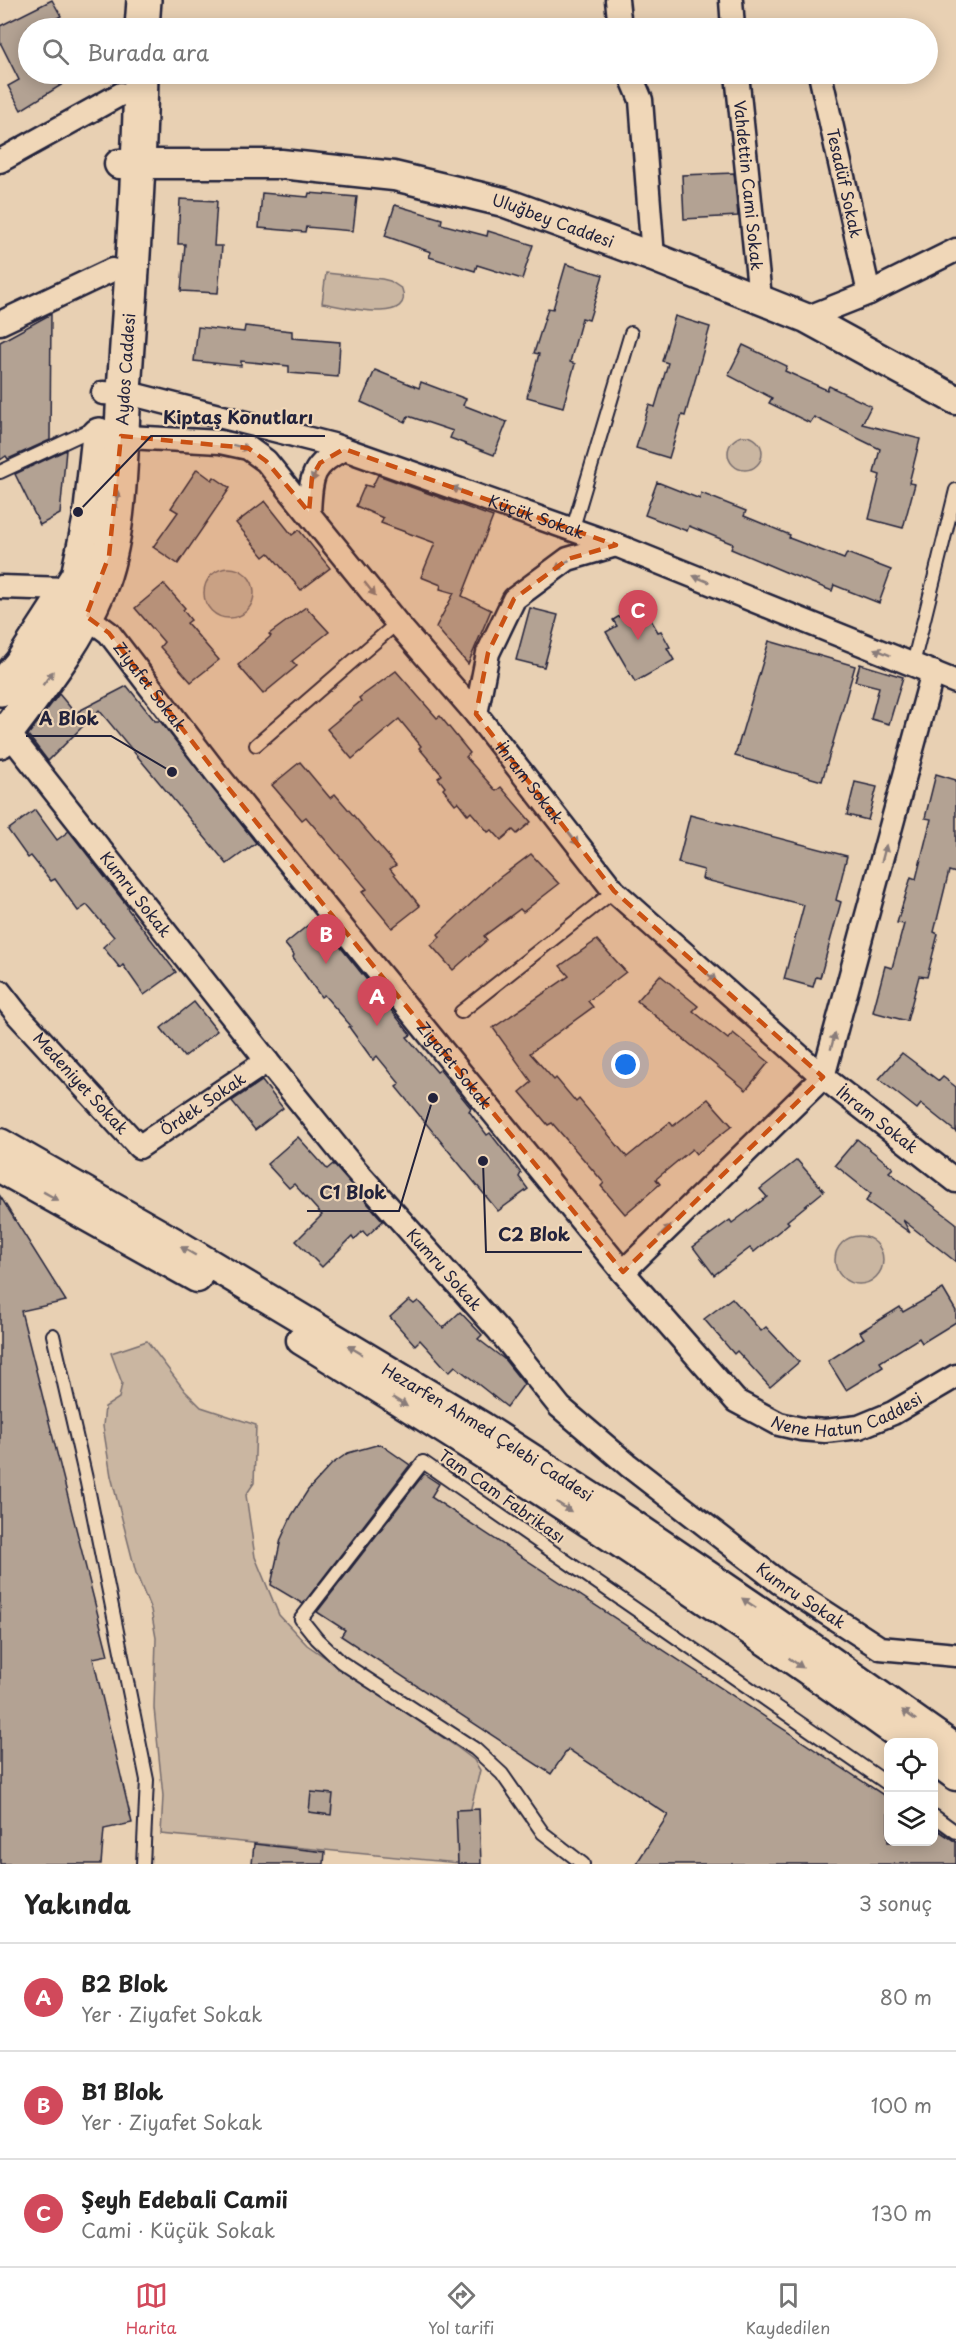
<!DOCTYPE html>
<html lang="tr">
<head>
<meta charset="utf-8">
<style>
	:root { --surface:#fff; --page:#f6f6f6; --text:#222; --muted:#767676; --line:#e0e0e0; --accent:#d1495b }
	body { margin:0; font-family:"Playpen Sans",sans-serif; background:var(--page); color:var(--text) }
	.controls { position:absolute; right:18px; bottom:18px; display:grid; overflow:hidden; border-radius:12px; box-shadow:0 3px 15px #0003 }
	.controls button { width:54px; height:54px; display:grid; place-items:center; padding:0; border:0; border-bottom:2px solid var(--line); background:var(--surface); color:var(--text); font:30px sans-serif }
	.you { position:absolute; left:626px; top:1065px; width:21px; height:21px; margin:-15px; border:4px solid #fff; border-radius:50%; background:#1a73e8; box-shadow:0 0 0 9px #1a73e833 }
	.badge { display:grid; place-items:center; width:39px; height:39px; border-radius:50%; background:var(--accent); color:#fff; font-size:20px; font-weight:700 }
	.pin { position:absolute; translate:-50% -50px; filter:drop-shadow(0 2px 3px #0008) }
	.pin::after { content:''; position:absolute; top:32px; width:21px; height:18px; background:inherit; clip-path:polygon(0 0,100% 0,50% 100%) }
	.list { margin:0; padding:0; list-style:none }
	h2 { display:flex; justify-content:space-between; align-items:center; height:78px; margin:0; padding:0 24px; font-size:26px }
	h2 small { font-size:20px; font-weight:400; color:var(--muted) }
	.list li { display:grid; grid-template-columns:39px 1fr auto; gap:18px; align-items:center; box-sizing:border-box; height:108px; padding:0 24px; border-top:2px solid var(--line) }
	.list b { display:block; font-size:22px; white-space:nowrap }
	.list p { margin:0; font-size:20px; white-space:nowrap; color:var(--muted) }
	.list em { font-size:20px; font-style:normal; color:var(--muted) }
	.icon { flex:none; width:33px; height:33px; fill:none; stroke:currentColor; stroke-width:2; stroke-linecap:round; stroke-linejoin:round }
	.map { position:relative; flex:none; width:956px; height:1864px; overflow:hidden }
	.search { position:absolute; background:var(--surface); box-shadow:0 3px 15px #0003; left:18px; right:18px; top:18px; height:66px; display:flex; align-items:center; gap:15px; box-sizing:border-box; padding:0 21px; border-radius:33px; color:var(--muted); font-size:22px }
	.sheet { height:402px; background:var(--surface) }
	nav { display:flex; justify-content:space-around; align-items:center; box-sizing:border-box; height:84px; border-top:2px solid var(--line); background:var(--surface); font-size:16px; color:var(--muted) }
	nav a { display:grid; justify-items:center; gap:3px }
	nav .on { color:var(--accent) }
	.map>svg:first-child { display:block }
	.green { fill:#cab6a1; stroke:#766c6e; stroke-width:1.5 }
	.building { fill:#b3a293; stroke:#22223b; stroke-width:1.5 }
	.lines { fill:none; stroke-linecap:round; stroke-linejoin:round }
	.service-casing { stroke:#22223b; stroke-width:16 }
	.minor-casing { stroke:#22223b; stroke-width:27 }
	.tertiary-casing { stroke:#22223b; stroke-width:33 }
	.primary-casing { stroke:#22223b; stroke-width:38 }
	.service { stroke:#f0d7b8; stroke-width:12 }
	.minor { stroke:#f0d7b8; stroke-width:22 }
	.tertiary { stroke:#f0d7b8; stroke-width:28 }
	.primary { stroke:#f0d7b8; stroke-width:33 }
	.oneway { fill:#897c7a }
	.marked { fill:#ca5113; fill-opacity:0.2; stroke:#ca5113; stroke-width:4.5; stroke-dasharray:12 8; stroke-linejoin:round }
	.labels { text-anchor:middle; stroke-width:4.5; stroke-linejoin:round; paint-order:stroke }
	.street-label { font-size:16px; fill:#22223b; stroke:#f0d7b8 }
	.leader { fill:none; stroke:#22223b; stroke-width:2 }
	.callout-dot { fill:#22223b; stroke:#f0d7b8; stroke-width:2 }
	.callout-label { font-size:18px; text-anchor:middle; font-weight:bold; fill:#22223b; stroke:#f0d7b8; stroke-width:4.5; stroke-linejoin:round; paint-order:stroke }
</style>
</head>
<body>
<div class="map">
<svg width="956" height="1864" viewBox="0 0 956 1864">
	<rect width="100%" height="100%" fill="#e8d0b3"/>
	<filter id="ink" filterUnits="userSpaceOnUse"><feTurbulence type="fractalNoise" baseFrequency=".0167" numOctaves="2"/><feDisplacementMap in="SourceGraphic" scale="12" xChannelSelector="R" yChannelSelector="G"/><feConvolveMatrix kernelMatrix="1 2 1 2 8 2 1 2 1" color-interpolation-filters="sRGB"/></filter>
	<g filter="url(#ink)">
		<g class="green">
			<path d="M 326,273 L 382,279 L 390,281 L 402,289 C 415,326 340,306 322,303 Z"/>
			<circle cx="745" cy="453" r="17"/>
			<circle cx="229" cy="593" r="25"/>
			<circle cx="859" cy="1260" r="24"/>
			<path d="M 147,1341 L 185,1391 L 201,1407 L 256,1425 L 254,1483 L 246,1495 L 255,1557 L 279,1615 L 307,1645 L 458,1748 L 474,1760 L 480,1770 L 458,1863 L 161,1834 L 163,1796 L 154,1708 L 156,1638 L 151,1610 L 136,1573 L 111,1476 L 103,1426 L 105,1407 L 119,1398 L 122,1383 L 111,1353 Z"/>
		</g>
		<g class="building">
			<path d="M 52,0 L 61,16 L 52,21 L 57,28 L 28,28 L 28,74 L 79,74 L 21,110 L 8,86 L 19,80 L 0,42 L 0,26 Z"/>
			<path d="M 734,173 L 738,216 L 684,219 L 682,175 Z"/>
			<path d="M 262,193 L 308,197 L 309,193 L 357,197 L 353,231 L 306,227 L 305,232 L 259,228 Z"/>
			<path d="M 180,199 L 217,201 L 214,246 L 222,246 L 218,293 L 181,291 L 185,244 L 178,244 Z"/>
			<path d="M 395,205 L 442,219 L 441,224 L 487,236 L 488,231 L 533,245 L 522,279 L 477,265 L 475,271 L 429,257 L 431,252 L 385,236 Z"/>
			<path d="M 566,264 L 603,275 L 589,320 L 582,318 L 570,362 L 575,364 L 563,407 L 527,397 L 539,354 L 534,353 L 548,308 L 553,309 Z"/>
			<path d="M 51,314 L 50,440 L 8,459 L 6,456 L 0,460 L 0,342 Z"/>
			<path d="M 675,316 L 710,327 L 685,416 L 682,415 L 669,458 L 636,448 L 649,405 L 655,407 L 668,363 L 662,361 Z"/>
			<path d="M 245,326 L 292,331 L 292,338 L 340,342 L 338,377 L 289,373 L 289,366 L 241,361 L 241,366 L 194,361 L 198,327 L 244,332 Z"/>
			<path d="M 743,345 L 787,366 L 785,371 L 827,390 L 829,386 L 871,406 L 862,424 L 920,439 L 909,483 L 915,484 L 903,528 L 869,519 L 880,475 L 874,473 L 880,449 L 814,417 L 810,423 L 769,403 L 772,398 L 728,375 Z"/>
			<path d="M 375,370 L 419,388 L 421,382 L 466,399 L 463,405 L 507,422 L 494,455 L 450,438 L 453,431 L 408,416 L 405,422 L 361,402 Z"/>
			<path d="M 66,450 L 60,514 L 40,525 L 15,474 Z"/>
			<path d="M 197,469 L 212,480 L 214,477 L 230,488 L 178,564 L 153,547 L 178,512 L 171,508 Z"/>
			<path d="M 378,475 L 493,517 L 462,596 L 491,610 L 468,664 L 436,627 L 454,593 L 440,589 L 441,585 L 421,577 L 435,543 L 381,523 L 383,518 L 356,506 L 365,485 L 372,487 Z"/>
			<path d="M 657,482 L 700,499 L 701,493 L 746,511 L 744,516 L 790,535 L 789,538 L 844,559 L 847,553 L 891,570 L 879,603 L 834,585 L 832,591 L 790,574 L 731,549 L 733,544 L 689,526 L 687,531 L 645,515 Z"/>
			<path d="M 265,501 L 292,535 L 299,530 L 330,568 L 301,590 L 269,553 L 264,557 L 236,523 Z"/>
			<path d="M 164,584 L 185,608 L 183,610 L 191,620 L 187,623 L 219,660 L 191,682 L 160,647 L 164,642 L 135,608 Z"/>
			<path d="M 641,603 L 658,632 L 661,631 L 670,647 L 667,648 L 674,660 L 635,682 L 606,632 L 617,626 L 613,620 Z"/>
			<path d="M 306,607 L 329,632 L 292,661 L 297,666 L 263,694 L 238,665 L 271,636 L 269,634 Z"/>
			<path d="M 530,608 L 558,615 L 544,667 L 516,660 Z"/>
			<path d="M 769,641 L 855,666 L 822,781 L 735,756 Z"/>
			<path d="M 860,664 L 903,677 L 889,724 L 871,719 L 879,687 L 855,681 Z"/>
			<path d="M 396,671 L 437,718 L 440,716 L 470,753 L 466,757 L 496,791 L 501,787 L 531,822 L 517,834 L 513,830 L 501,840 L 492,830 L 488,832 L 471,812 L 468,815 L 458,802 L 455,804 L 443,789 L 445,787 L 438,778 L 442,775 L 419,748 L 421,746 L 399,719 L 352,759 L 327,729 L 361,701 L 359,698 Z"/>
			<path d="M 127,686 L 155,721 L 160,721 L 256,843 L 227,864 L 99,710 L 48,761 L 28,735 L 59,694 L 75,713 Z"/>
			<path d="M 300,762 L 330,798 L 335,794 L 396,865 L 390,869 L 420,906 L 392,928 L 362,892 L 367,889 L 306,817 L 302,820 L 272,785 Z"/>
			<path d="M 936,774 L 956,780 L 956,873 L 949,871 L 934,932 L 938,934 L 927,977 L 919,976 L 907,1021 L 873,1012 L 885,966 L 892,968 L 904,924 L 897,923 L 911,877 L 916,879 L 931,819 L 925,818 Z"/>
			<path d="M 855,782 L 877,787 L 868,820 L 847,815 Z"/>
			<path d="M 35,810 L 57,840 L 69,831 L 128,907 L 127,908 L 176,972 L 144,995 L 123,965 L 120,968 L 103,947 L 114,937 L 87,905 L 78,911 L 55,879 L 51,881 L 31,856 L 28,858 L 8,830 Z"/>
			<path d="M 690,815 L 847,856 L 836,900 L 841,902 L 820,978 L 816,977 L 813,987 L 784,979 L 804,905 L 702,879 L 704,870 L 678,863 Z"/>
			<path d="M 531,854 L 559,884 L 523,912 L 520,909 L 484,936 L 487,940 L 453,970 L 431,945 L 440,937 L 438,934 L 499,878 Z"/>
			<path d="M 313,921 L 323,933 L 327,931 L 334,939 L 411,1035 L 407,1037 L 437,1072 L 440,1070 L 471,1108 L 469,1111 L 487,1135 L 490,1133 L 521,1173 L 519,1177 L 528,1189 L 498,1211 L 396,1087 L 400,1084 L 377,1056 L 373,1060 L 349,1027 L 351,1026 L 324,995 L 321,997 L 293,958 L 294,955 L 285,944 Z"/>
			<path d="M 597,940 L 626,972 L 588,1001 L 593,1007 L 530,1053 L 554,1080 L 556,1078 L 576,1102 L 579,1099 L 627,1157 L 670,1122 L 673,1126 L 708,1099 L 732,1126 L 696,1154 L 692,1149 L 656,1179 L 660,1184 L 625,1214 L 601,1186 L 604,1183 L 552,1123 L 548,1125 L 520,1092 L 532,1082 L 493,1028 L 569,976 L 560,966 Z"/>
			<path d="M 660,975 L 698,1006 L 693,1011 L 728,1039 L 733,1033 L 769,1062 L 746,1090 L 637,1001 Z"/>
			<path d="M 194,1002 L 217,1031 L 184,1057 L 161,1028 Z"/>
			<path d="M 902,1053 L 939,1081 L 943,1077 L 956,1087 L 956,1132 L 921,1104 L 917,1109 L 879,1079 Z"/>
			<path d="M 262,1081 L 283,1108 L 255,1130 L 232,1101 Z"/>
			<path d="M 298,1137 L 327,1169 L 333,1164 L 383,1221 L 367,1236 L 363,1231 L 354,1240 L 352,1237 L 322,1267 L 296,1241 L 322,1215 L 294,1184 L 289,1188 L 267,1164 Z"/>
			<path d="M 857,1139 L 893,1168 L 889,1172 L 956,1223 L 956,1262 L 903,1220 L 910,1233 L 866,1201 L 871,1194 L 835,1165 Z"/>
			<path d="M 797,1160 L 824,1191 L 787,1221 L 789,1223 L 754,1252 L 750,1248 L 714,1275 L 693,1247 L 730,1220 L 732,1223 L 767,1197 L 760,1189 Z"/>
			<path d="M 0,1196 L 66,1301 L 21,1311 L 108,1655 L 93,1658 L 132,1823 L 104,1829 L 101,1864 L 0,1864 Z"/>
			<path d="M 943,1289 L 956,1311 L 956,1322 L 922,1343 L 919,1338 L 880,1362 L 883,1367 L 846,1390 L 828,1361 L 864,1338 L 860,1332 L 900,1307 L 903,1312 Z"/>
			<path d="M 732,1298 L 761,1331 L 766,1327 L 799,1362 L 770,1387 L 737,1351 L 734,1354 L 704,1319 Z"/>
			<path d="M 409,1300 L 414,1304 L 418,1301 L 443,1328 L 460,1312 L 482,1335 L 478,1339 L 504,1359 L 524,1384 L 507,1407 L 455,1366 L 449,1372 L 420,1340 L 415,1345 L 390,1317 Z"/>
			<path d="M 380,1444 L 410,1465 L 303,1604 L 271,1585 L 281,1539 L 292,1515 L 308,1490 L 332,1464 L 348,1453 Z"/>
			<path d="M 424,1474 L 439,1484 L 431,1497 L 888,1798 L 888,1842 L 933,1842 L 933,1827 L 956,1842 L 956,1864 L 636,1864 L 668,1815 L 568,1749 L 551,1774 L 341,1636 L 345,1630 L 317,1612 Z"/>
			<path d="M 311,1792 L 333,1794 L 331,1815 L 309,1812 Z"/>
			<path d="M 479,1809 L 481,1864 L 458,1864 L 456,1810 Z"/>
			<path d="M 254,1844 L 325,1852 L 324,1864 L 252,1864 Z"/>
		</g>
		<g class="lines">
			<defs>
				<g id="service">
					<path d="M 0,472 L 97,427"/>
					<path d="M 572,531 L 631,333"/>
					<path d="M 913,664 L 956,490"/>
					<path d="M 256,745 L 397,623"/>
					<path d="M 461,1012 L 614,891"/>
					<path d="M 53,1335 L 87,1483 L 147,1780 L 143,1864"/>
					<path d="M 934,1816 L 956,1832"/>
					<path d="M 583,1864 L 543,1833 L 502,1774 L 475,1749 L 341,1662 L 317,1639 L 301,1619 L 423,1462 L 888,1784"/>
				</g>
				<g id="minor">
					<path d="M 617,0 L 620,28"/>
					<path d="M 731,0 L 733,28"/>
					<path d="M 630,74 L 641,100 L 653,257"/>
					<path id="s1" d="M 737,74 L 760,298"/>
					<path id="s2" d="M 820,74 L 869,293"/>
					<path d="M 0,161 L 121,94"/>
					<path d="M 806,318 L 869,293 L 956,250"/>
					<path d="M 0,323 L 112,270"/>
					<path id="s3" d="M 103,393 L 136,395 L 333,445 L 616,545 L 956,682"/>
					<path id="s4" d="M 109,436 L 220,442 L 248,448 L 266,461 L 397,623 L 476,714 L 614,891 L 823,1077 L 956,1181"/>
					<path d="M 309,513 C 311,479 310,465 344,449"/>
					<path d="M 0,587 L 68,589"/>
					<path id="s5" d="M 86,616 L 109,633 L 217,774 L 623,1272 L 736,1401 L 779,1424 L 801,1429 L 825,1431 L 859,1427 L 893,1413 L 956,1376"/>
					<path d="M 476,714 L 488,653 L 514,599 L 568,559 L 616,545"/>
					<path id="s6" d="M 7,731 L 267,1061 L 353,1167 L 499,1331 L 560,1407 L 628,1465 L 780,1583 L 880,1648 L 956,1655"/>
					<path id="s7" d="M 0,992 L 18,1015 L 139,1147 L 267,1061"/>
					<path d="M 623,1272 L 823,1077 L 933,672"/>
				</g>
				<g id="tertiary">
					<path id="s8" d="M 119,164 L 281,164 L 394,176 L 503,202 L 653,257 L 806,318 L 956,400"/>
					<path id="s9" d="M 0,1143 L 172,1241 L 483,1427 L 610,1509 L 760,1611 L 956,1749"/>
					<path d="M 0,1168 L 197,1278"/>
					<path d="M 301,1340 C 508,1467 712,1600 909,1742"/>
					<path d="M 934,1760 L 956,1776"/>
				</g>
				<g id="primary">
					<path d="M 142,28 L 144,0"/>
					<path d="M 0,689 L 21,664 L 78,576 L 90,519 L 99,435"/>
					<path id="s10" d="M 0,741 C 36,692 75,646 99,589 C 122,533 120,452 124,391 C 131,285 139,180 141,74"/>
				</g>
			</defs>
			<use href="#service" class="service-casing"/>
			<use href="#minor" class="minor-casing"/>
			<use href="#tertiary" class="tertiary-casing"/>
			<use href="#primary" class="primary-casing"/>
			<use href="#service" class="service"/>
			<use href="#minor" class="minor"/>
			<use href="#tertiary" class="tertiary"/>
			<use href="#primary" class="primary"/>
		</g>
		<defs><path id="oneway-solid" d="M-6-.8H1V-3.2L6.5 0L1 3.2V.8H-6Z" transform="scale(1.5)"/></defs>
		<g class="oneway">
			<use href="#oneway-solid" transform="translate(241 447) rotate(14)"/>
			<use href="#oneway-solid" transform="translate(315 474) rotate(112)"/>
			<use href="#oneway-solid" transform="translate(459 490) rotate(-160)"/>
			<use href="#oneway-solid" transform="translate(117 499) rotate(-85)"/>
			<use href="#oneway-solid" transform="translate(562 565) rotate(146)"/>
			<use href="#oneway-solid" transform="translate(701 579) rotate(-158)"/>
			<use href="#oneway-solid" transform="translate(370 589) rotate(51)"/>
			<use href="#oneway-solid" transform="translate(882 652) rotate(-158)"/>
			<use href="#oneway-solid" transform="translate(48 678) rotate(-53)"/>
			<use href="#oneway-solid" transform="translate(573 838) rotate(52)"/>
			<use href="#oneway-solid" transform="translate(884 853) rotate(-75)"/>
			<use href="#oneway-solid" transform="translate(710 976) rotate(42)"/>
			<use href="#oneway-solid" transform="translate(833 1041) rotate(-75)"/>
			<use href="#oneway-solid" transform="translate(51 1196) rotate(29)"/>
			<use href="#oneway-solid" transform="translate(665 1231) rotate(-44)"/>
			<use href="#oneway-solid" transform="translate(188 1251) rotate(-150)"/>
			<use href="#oneway-solid" transform="translate(355 1350) rotate(-149)"/>
			<use href="#oneway-solid" transform="translate(400 1402) rotate(32)"/>
			<use href="#oneway-solid" transform="translate(564 1507) rotate(33)"/>
			<use href="#oneway-solid" transform="translate(749 1603) rotate(-146)"/>
			<use href="#oneway-solid" transform="translate(796 1663) rotate(35)"/>
			<use href="#oneway-solid" transform="translate(909 1715) rotate(-144)"/>
		</g>
	</g>
	<path class="marked" d="M 121,436 L 248,448 L 266,461 L 309,512 L 312,477 L 320,463 L 344,449 L 616,545 L 568,559 L 514,599 L 488,653 L 476,714 L 614,891 L 823,1077 L 623,1272 L 217,774 L 109,633 L 86,616 L 109,556 Z"/>
	<g class="labels">
		<g class="street-label">
			<text dy="6" stroke="none"><textPath href="#s2" startOffset="112">Tesadüf Sokak</textPath></text>
			<text dy="6" stroke="none"><textPath href="#s1" startOffset="112">Vahdettin Cami Sokak</textPath></text>
			<text dy="6" stroke="none"><textPath href="#s8" startOffset="441">Uluğbey Caddesi</textPath></text>
			<text dy="6" stroke="none"><textPath href="#s10" startOffset="404">Aydos Caddesi</textPath></text>
			<text dy="6" stroke="none"><textPath href="#s3" startOffset="452">Küçük Sokak</textPath></text>
			<text dy="6" stroke="none"><textPath href="#s5" startOffset="96">Ziyafet Sokak</textPath></text>
			<text dy="6" stroke="none"><textPath href="#s4" startOffset="578">İhram Sokak</textPath></text>
			<text dy="6" stroke="none"><textPath href="#s6" startOffset="208">Kumru Sokak</textPath></text>
			<text dy="6" stroke="none"><textPath href="#s5" startOffset="582">Ziyafet Sokak</textPath></text>
			<text dy="6" stroke="none"><textPath href="#s7" startOffset="122">Medeniyet Sokak</textPath></text>
			<text dy="6" stroke="none"><textPath href="#s7" startOffset="285">Ördek Sokak</textPath></text>
			<text dy="6" stroke="none"><textPath href="#s4" startOffset="1064">İhram Sokak</textPath></text>
			<text dy="6" stroke="none"><textPath href="#s6" startOffset="694">Kumru Sokak</textPath></text>
			<text dy="6" stroke="none"><textPath href="#s5" startOffset="1140">Nene Hatun Caddesi</textPath></text>
			<text dy="6" stroke="none"><textPath href="#s9" startOffset="567">Hezarfen Ahmed Çelebi Caddesi</textPath></text>
			<text transform="translate(502 1496) rotate(35)" y="6">Tam Cam Fabrikası</text>
			<text dy="6" stroke="none"><textPath href="#s6" startOffset="1180">Kumru Sokak</textPath></text>
		</g>
	</g>
	<path class="leader" d="M78 512L151 436H325M172 772L111 736H26M433 1098L399 1211H307M483 1161L486 1252H582"/>
	<g class="callout-dot">
		<circle cx="78" cy="512" r="6"/>
		<circle cx="172" cy="772" r="6"/>
		<circle cx="433" cy="1098" r="6"/>
		<circle cx="483" cy="1161" r="6"/>
	</g>
	<g class="callout-label">
		<text x="238" y="424">Kiptaş Konutları</text>
		<text x="69" y="725">A Blok</text>
		<text x="353" y="1199">C1 Blok</text>
		<text x="534" y="1241">C2 Blok</text>
	</g>
</svg>
<div class="controls">
<button><svg class="icon" aria-label="locate" viewBox="0 0 24 24"><circle cx="12" cy="12" r="6"/><path d="M12 2v4M12 18v4M2 12h4M18 12h4"/></svg></button>
<button><svg class="icon" aria-label="layers" viewBox="0 0 24 24"><path d="M12 4l9 5-9 5-9-5zM3 14l9 5 9-5"/></svg></button>
</div>
<div class="you"></div>
<div class="pin badge" style="left:377px;top:1026px">A</div>
<div class="pin badge" style="left:326px;top:964px">B</div>
<div class="pin badge" style="left:638px;top:640px">C</div>
<div class="search"><svg class="icon" aria-label="search" viewBox="0 0 24 24"><circle cx="10" cy="10" r="6"/><path d="M15 15l6 6"/></svg>Burada ara</div>
</div>
<section class="sheet">
<h2>Yakında<small>3 sonuç</small></h2>
<ul class="list">
<li><span class="badge">A</span><div><b>B2 Blok</b><p>Yer · Ziyafet Sokak</p></div><em>80 m</em></li>
<li><span class="badge">B</span><div><b>B1 Blok</b><p>Yer · Ziyafet Sokak</p></div><em>100 m</em></li>
<li><span class="badge">C</span><div><b>Şeyh Edebali Camii</b><p>Cami · Küçük Sokak</p></div><em>130 m</em></li>
</ul>
</section>
<nav>
<a class="on"><svg class="icon" aria-label="map" viewBox="0 0 24 24"><path d="M3 6l6-2 6 2 6-2v14l-6 2-6-2-6 2zM9 4v14M15 6v14"/></svg>Harita</a>
<a><svg class="icon" aria-label="directions" viewBox="0 0 24 24"><path d="M12 3l9 9-9 9-9-9zM9 14v-3h6M13 9l2 2-2 2"/></svg>Yol tarifi</a>
<a><svg class="icon" aria-label="saved" viewBox="0 0 24 24"><path d="M7 4h10v16l-5-4-5 4z"/></svg>Kaydedilen</a>
</nav>
</body>
</html>
